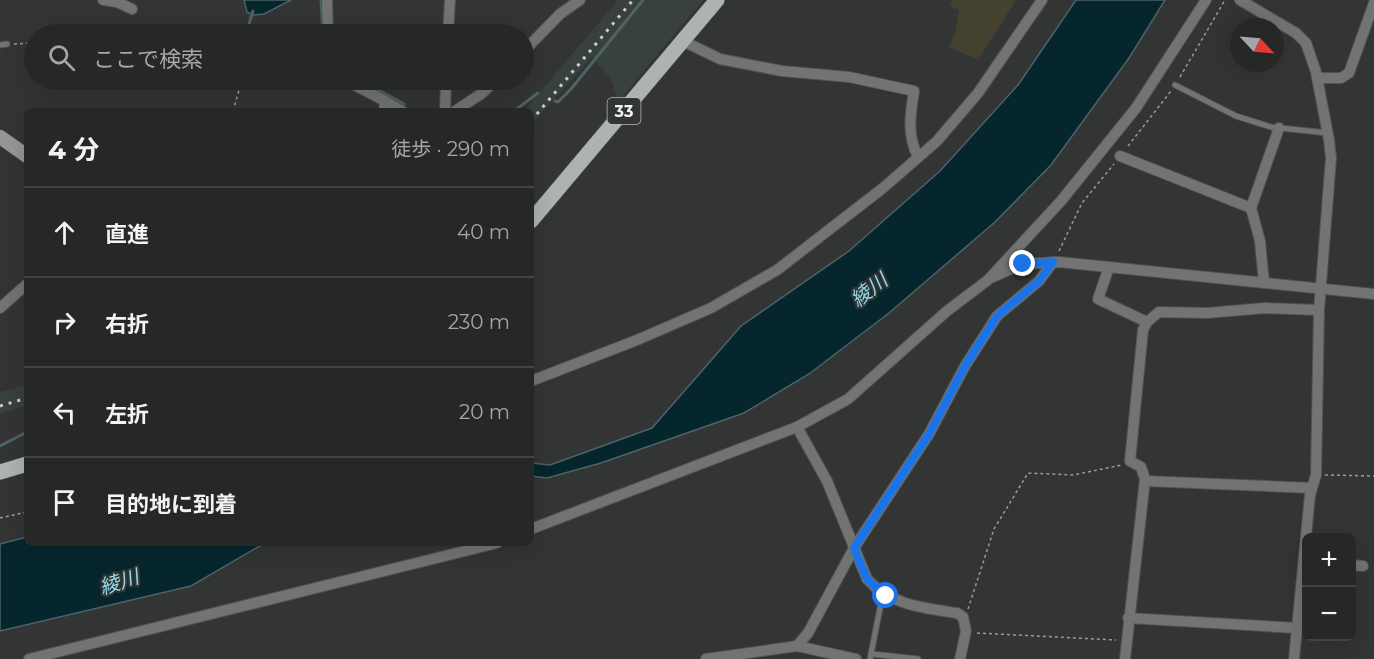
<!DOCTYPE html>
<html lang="ja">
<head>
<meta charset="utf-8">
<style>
	:root { --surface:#262826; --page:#2e302e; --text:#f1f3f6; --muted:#a4a6a7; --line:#424443 }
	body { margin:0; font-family:Montserrat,"Noto Sans JP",sans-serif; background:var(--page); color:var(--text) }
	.controls { position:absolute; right:18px; bottom:18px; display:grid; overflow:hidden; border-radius:9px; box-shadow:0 6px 24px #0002 }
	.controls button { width:54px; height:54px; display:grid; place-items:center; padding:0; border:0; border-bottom:2px solid var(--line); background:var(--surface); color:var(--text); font:30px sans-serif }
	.compass { position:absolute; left:1230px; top:18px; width:54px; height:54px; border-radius:50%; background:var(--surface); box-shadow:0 6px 24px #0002; rotate:116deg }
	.stop { position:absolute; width:18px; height:18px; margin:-14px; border:4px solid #1a73e8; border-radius:50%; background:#fff }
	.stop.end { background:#1a73e8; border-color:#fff; box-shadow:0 2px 6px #0008 }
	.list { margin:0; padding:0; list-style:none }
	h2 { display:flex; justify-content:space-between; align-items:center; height:78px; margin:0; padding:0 24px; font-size:26px }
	h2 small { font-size:20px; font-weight:400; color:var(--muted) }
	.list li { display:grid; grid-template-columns:39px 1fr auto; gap:18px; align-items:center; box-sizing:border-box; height:90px; padding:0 24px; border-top:2px solid var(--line) }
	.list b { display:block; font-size:22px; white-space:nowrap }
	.list em { font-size:20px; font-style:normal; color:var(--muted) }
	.icon { flex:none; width:33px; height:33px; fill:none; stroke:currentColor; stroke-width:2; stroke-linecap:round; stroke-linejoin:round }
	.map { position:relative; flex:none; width:1374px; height:659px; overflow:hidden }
	.search { position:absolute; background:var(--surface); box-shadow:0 6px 24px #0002; left:24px; top:24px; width:510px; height:66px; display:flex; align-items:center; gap:15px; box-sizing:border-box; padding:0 21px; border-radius:33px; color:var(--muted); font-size:22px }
	.panel { position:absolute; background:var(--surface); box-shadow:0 6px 24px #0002; left:24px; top:108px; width:510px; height:438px; border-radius:9px }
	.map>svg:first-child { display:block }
	.built { fill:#39413c }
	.green { fill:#45412f }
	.water { fill:#06262e; stroke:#4c6368; stroke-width:1.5 }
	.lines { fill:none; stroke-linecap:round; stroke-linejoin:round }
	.stream { stroke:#4c6368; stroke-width:3 }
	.lane-casing { stroke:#505351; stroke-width:7 }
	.street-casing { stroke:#505351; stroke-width:12 }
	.secondary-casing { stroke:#505351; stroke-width:15 }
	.primary-casing { stroke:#505351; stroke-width:16 }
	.path { stroke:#9a9c9b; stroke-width:1.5; stroke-dasharray:3 3; stroke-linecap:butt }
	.lane { stroke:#727473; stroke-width:5 }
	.street { stroke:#727473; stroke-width:10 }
	.secondary { stroke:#949796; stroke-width:14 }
	.primary { stroke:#aeb2b1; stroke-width:15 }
	.rail { stroke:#cccecd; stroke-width:3; stroke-dasharray:3 6; stroke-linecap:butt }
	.route { stroke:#1a73e8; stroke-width:8 }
	.labels { text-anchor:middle; stroke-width:4.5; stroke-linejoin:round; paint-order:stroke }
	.shield { fill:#323533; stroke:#b6b9b7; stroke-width:1.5 }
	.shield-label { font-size:16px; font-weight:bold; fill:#eff1f0 }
	.water-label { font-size:20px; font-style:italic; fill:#91dbef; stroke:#323533 }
</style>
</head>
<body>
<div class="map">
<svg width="1374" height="659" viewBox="0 0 1374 659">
	<rect width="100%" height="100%" fill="#323533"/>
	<g class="built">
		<path d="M 618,0 L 703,0 L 618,102 L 611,79 L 592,57 L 531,125 L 531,111 L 524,111 Z"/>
		<path d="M 27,385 L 27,405 L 0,414 L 0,392 Z"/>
	</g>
	<path class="green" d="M 952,0 L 1016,0 L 978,60 L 949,47 L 956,30 L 959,10 L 950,6 Z"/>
	<g class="water">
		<path d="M 244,0 L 291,0 L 264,14 L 253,15 L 247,12 Z"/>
		<path d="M 1076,0 L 1165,0 L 1129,58 L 1051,165 L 995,222 L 889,313 L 809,374 L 744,413 L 601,463 L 547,478 L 531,476 L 531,463 L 550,465 L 652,428 L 741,326 L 849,251 L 940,171 L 1018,85 Z"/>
		<path d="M 27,537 L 27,543 L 265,543 L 191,586 L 0,631 L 0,544 Z"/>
	</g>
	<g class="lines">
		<g class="stream">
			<path d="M 321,0 L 323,34"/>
			<path d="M 246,34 L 253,11"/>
			<path d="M 360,80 L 404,104 L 402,109"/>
			<path d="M 555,101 L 558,102 L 571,89 L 643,0"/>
			<path d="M 514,111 L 538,93"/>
			<path d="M 0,446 L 27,432"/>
		</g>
		<defs>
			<g id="lane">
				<path d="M 0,45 L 7,44"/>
				<path d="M 1175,85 L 1236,116 L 1271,127 L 1328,133"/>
				<path d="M 872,654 L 918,659"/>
				<path d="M 870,659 L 883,593"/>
			</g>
			<g id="street">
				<path d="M 103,0 L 117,2 L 132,9"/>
				<path d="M 327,0 L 328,34"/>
				<path d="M 1240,0 L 1296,33 L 1306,43 L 1316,72 L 1329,140 L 1331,158 L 1319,310 L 1316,475 L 1310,495 L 1294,659"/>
				<path d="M 448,34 L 450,0"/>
				<path d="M 683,41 L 720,59 L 782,71 L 849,77 L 914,91 C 910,115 907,135 918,157"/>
				<path d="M 524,51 L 560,14 L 580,0"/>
				<path d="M 1317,78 L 1341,78 L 1349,73 L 1374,3"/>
				<path d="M 345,80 L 385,101 L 384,111"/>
				<path d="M 385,101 L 402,111"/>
				<path d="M 445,111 L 446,80"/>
				<path d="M 455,111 L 481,94 L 496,80"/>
				<path d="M 1120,156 L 1251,208"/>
				<path d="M 1109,267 L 1098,299 L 1147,322"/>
				<path d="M 993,277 L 1023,264 L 1059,262 L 1374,294"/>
				<path d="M 1264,283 L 1260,241 L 1251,208 L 1279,128"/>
				<path d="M 0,308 L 27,284"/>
				<path d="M 531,381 L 637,340 L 711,308 L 777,270 L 883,188 L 937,141 L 978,93 L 1042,0"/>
				<path d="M 797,427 L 827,481 L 867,579 C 890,605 924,608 957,613 L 963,617 L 966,631 L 960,659"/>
				<path d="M 1145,481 L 1312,488"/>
				<path d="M 531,529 L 797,427 L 848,399 L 947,311 L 988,280 L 1061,201 L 1136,108 L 1206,0"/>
				<path d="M 1352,565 L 1363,566"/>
				<path d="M 1128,618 L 1296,628"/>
				<path d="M 797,646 L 808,633 L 854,548 L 929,434 L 965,366 L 997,316 L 1039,281 L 1053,262"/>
				<path d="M 29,659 L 497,543"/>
				<path d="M 706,659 L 797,646 L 856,659"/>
				<path d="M 1125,659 L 1145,479 L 1141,467 L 1130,461 L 1143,330 L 1147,322 L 1159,312 L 1207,313 L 1265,308 L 1319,310"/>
			</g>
			<path id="secondary" d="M 0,137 L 27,156"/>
			<g id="primary">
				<path d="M 531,221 L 717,0"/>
				<path d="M 0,472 L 27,464"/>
			</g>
		</defs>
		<use href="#lane" class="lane-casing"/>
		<use href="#street" class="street-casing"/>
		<use href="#secondary" class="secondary-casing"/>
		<use href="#primary" class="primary-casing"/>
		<g class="path">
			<path d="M 14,44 L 34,43"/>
			<path d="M 1180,77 L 1225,0"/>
			<path d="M 233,111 L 242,80"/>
			<path d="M 1128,146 L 1171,91"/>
			<path d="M 1059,251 L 1082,203 L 1114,164"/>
			<path d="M 1325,475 L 1374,476"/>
			<path d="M 0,518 L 27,512"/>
			<path d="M 968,609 L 994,529 L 1028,473 L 1073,475 L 1122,465"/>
			<path d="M 977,633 L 1116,640"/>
		</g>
		<use href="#lane" class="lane"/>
		<use href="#street" class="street"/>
		<use href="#secondary" class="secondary"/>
		<use href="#primary" class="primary"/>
		<g class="rail">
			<path d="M 531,121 L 633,0"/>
			<path d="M 0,406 L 27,398"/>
		</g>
	</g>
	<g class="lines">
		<path class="route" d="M 886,596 L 867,579 L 854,548 L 929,434 L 965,366 L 997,316 L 1039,281 L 1053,262 L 1023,264"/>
	</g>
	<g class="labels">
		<rect class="shield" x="607.5" y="98" width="33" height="26" rx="4.5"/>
		<g class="shield-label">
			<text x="624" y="117">33</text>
		</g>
		<g class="water-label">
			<text transform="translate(869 290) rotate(-38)" y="7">綾川</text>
			<text transform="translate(119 582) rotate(-18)" y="7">綾川</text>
		</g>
	</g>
</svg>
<div class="controls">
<button>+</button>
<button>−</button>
</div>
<svg class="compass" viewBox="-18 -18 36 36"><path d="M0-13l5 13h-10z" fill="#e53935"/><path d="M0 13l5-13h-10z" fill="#a4a6a7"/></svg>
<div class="stop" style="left:886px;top:596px"></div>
<div class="stop end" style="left:1023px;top:264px"></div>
<div class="search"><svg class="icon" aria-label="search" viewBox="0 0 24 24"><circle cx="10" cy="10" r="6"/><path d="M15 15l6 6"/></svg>ここで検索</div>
<section class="panel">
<h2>4 分<small>徒歩 · 290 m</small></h2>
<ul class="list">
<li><svg class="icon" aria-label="ahead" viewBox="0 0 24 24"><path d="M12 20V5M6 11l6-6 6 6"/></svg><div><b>直進</b></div><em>40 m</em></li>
<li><svg class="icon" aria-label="right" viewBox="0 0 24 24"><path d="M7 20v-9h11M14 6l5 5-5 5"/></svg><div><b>右折</b></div><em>230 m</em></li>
<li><svg class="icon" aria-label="left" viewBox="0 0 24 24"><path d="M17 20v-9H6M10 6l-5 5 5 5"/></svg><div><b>左折</b></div><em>20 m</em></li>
<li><svg class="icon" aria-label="arrive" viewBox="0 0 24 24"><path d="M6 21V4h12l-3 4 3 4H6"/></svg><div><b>目的地に到着</b></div></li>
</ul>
</section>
</div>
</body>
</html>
